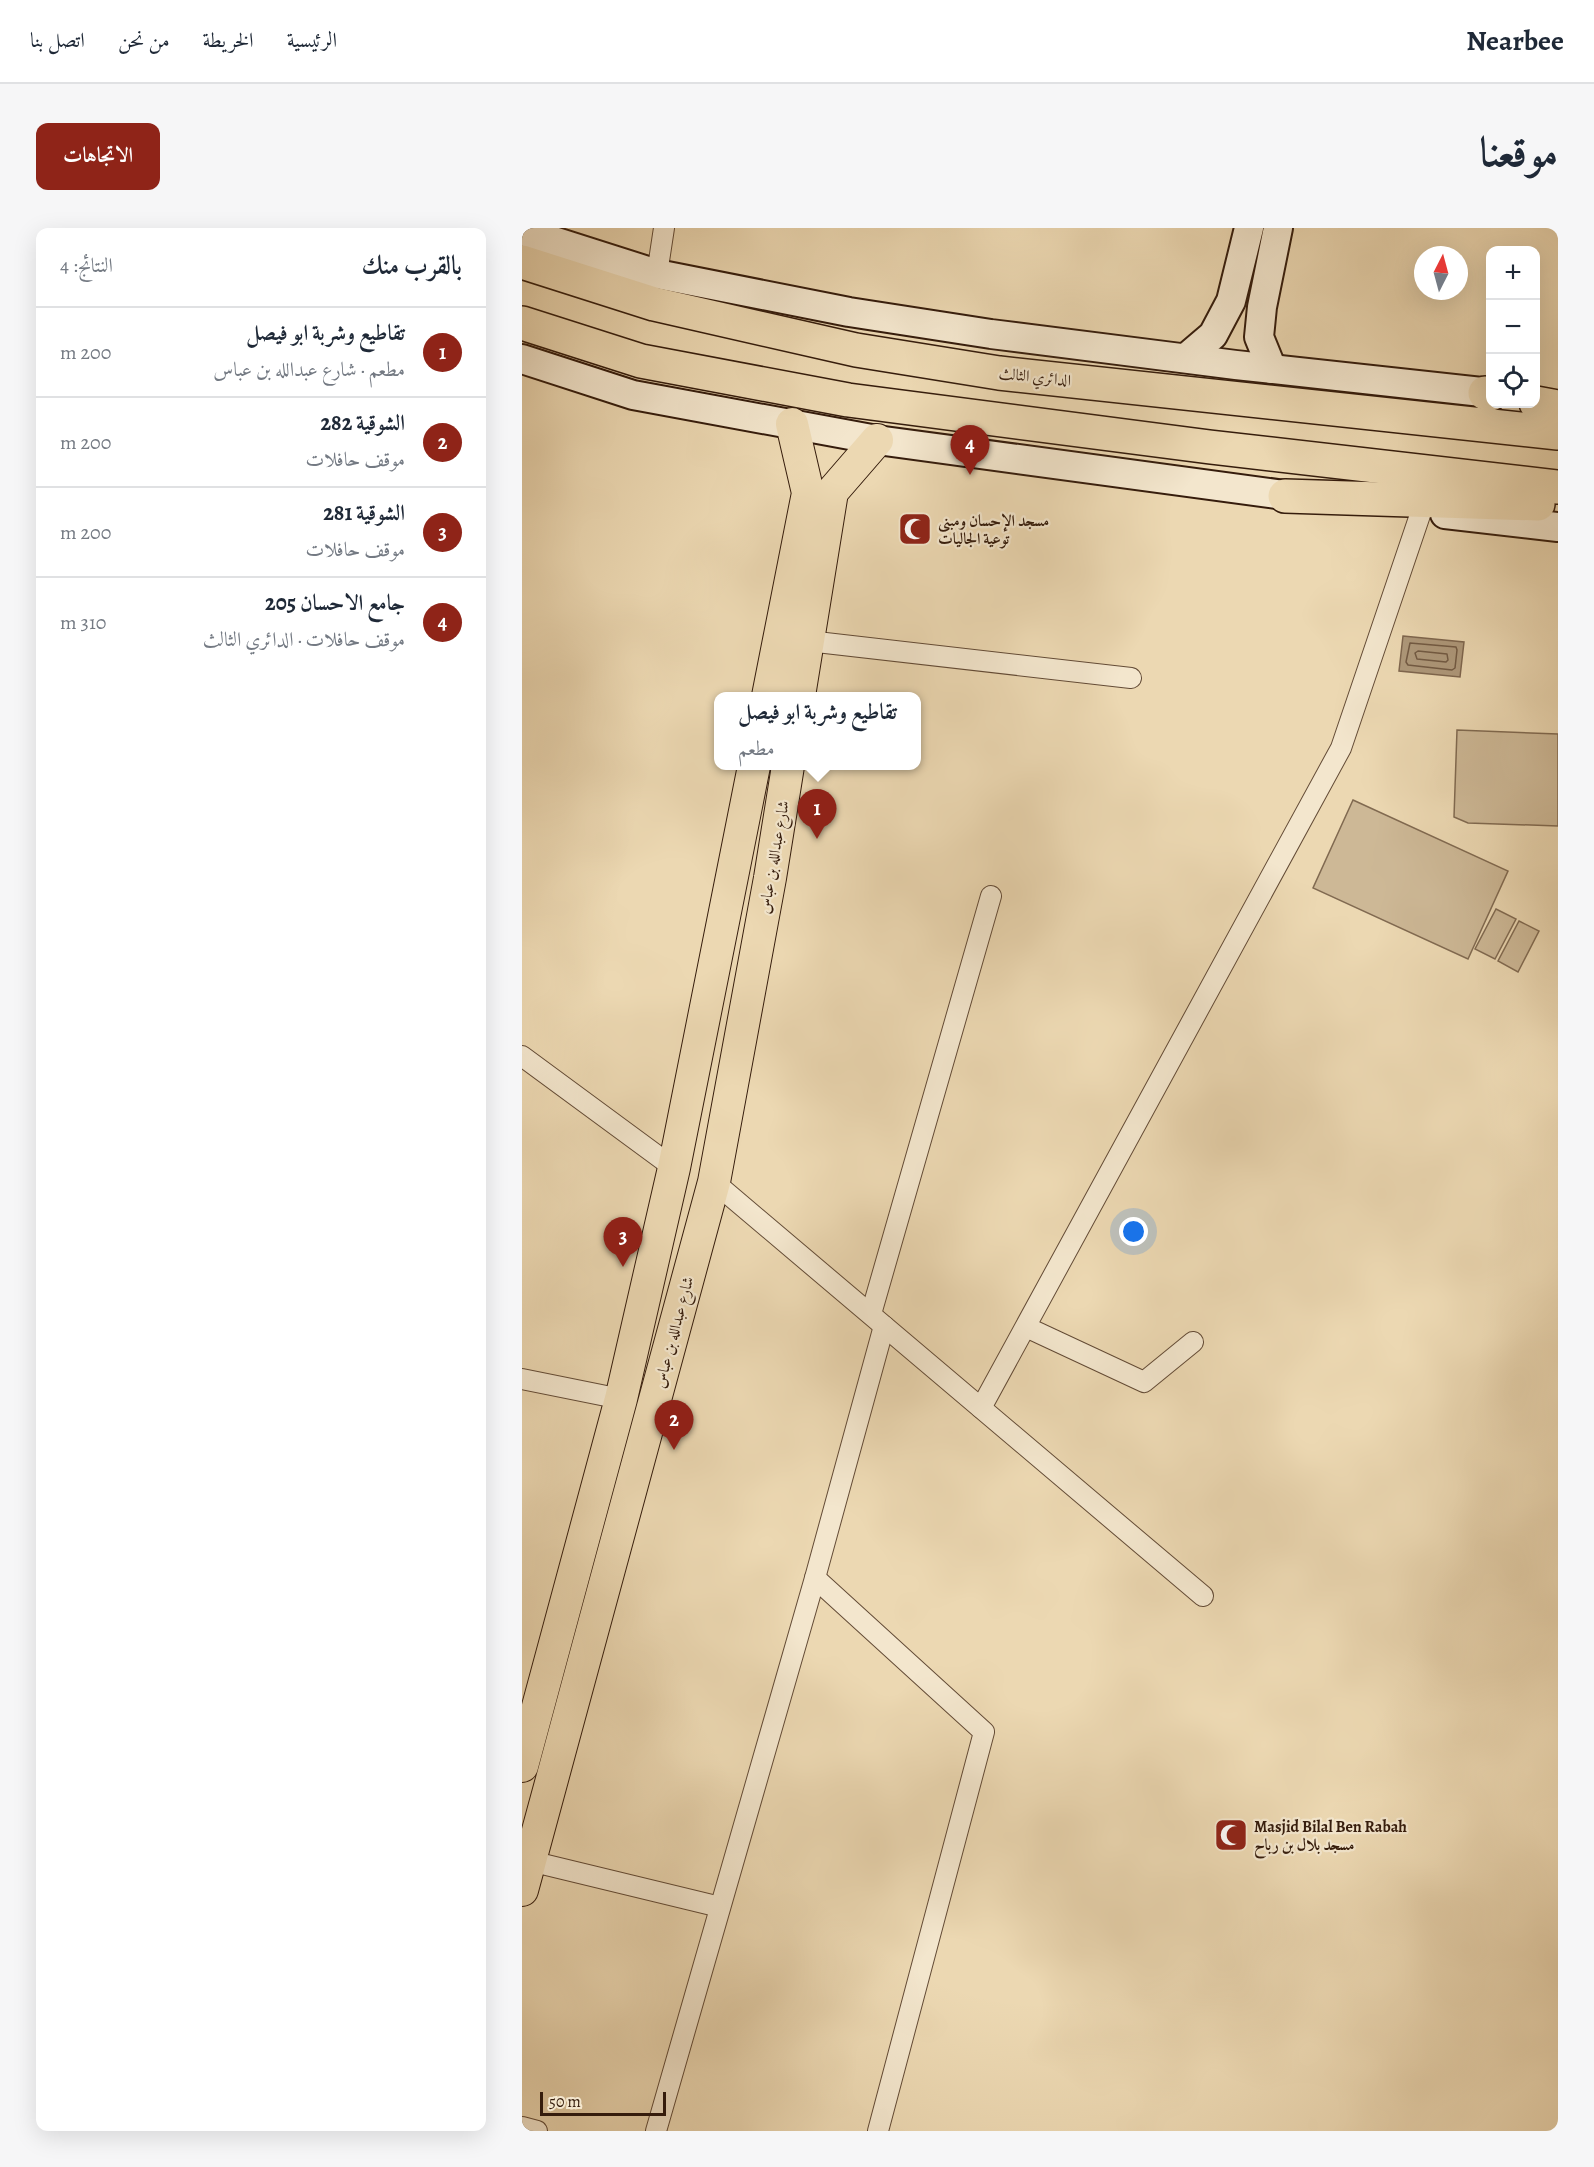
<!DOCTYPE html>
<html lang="ar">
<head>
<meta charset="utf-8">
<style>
	:root { --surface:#fff; --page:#f6f6f7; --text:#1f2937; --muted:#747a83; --line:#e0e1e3; --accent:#8f2418 }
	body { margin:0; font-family:Alegreya,Amiri,serif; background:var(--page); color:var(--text); direction:rtl }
	.controls { position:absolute; right:18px; top:18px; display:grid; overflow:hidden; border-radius:12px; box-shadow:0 6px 24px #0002 }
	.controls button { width:54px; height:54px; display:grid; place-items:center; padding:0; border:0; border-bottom:2px solid var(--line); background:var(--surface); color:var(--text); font:30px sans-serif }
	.compass { position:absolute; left:892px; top:18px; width:54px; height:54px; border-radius:50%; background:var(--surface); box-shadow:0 6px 24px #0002; rotate:6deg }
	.scale { position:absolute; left:18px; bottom:15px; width:126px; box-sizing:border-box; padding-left:6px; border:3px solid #351c0c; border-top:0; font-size:16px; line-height:21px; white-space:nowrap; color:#351c0c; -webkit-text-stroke:4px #f3e6cd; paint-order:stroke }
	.you { position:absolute; left:612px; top:1004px; width:21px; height:21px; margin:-15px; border:4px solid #fff; border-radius:50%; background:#1a73e8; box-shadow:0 0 0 9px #1a73e833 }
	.badge { display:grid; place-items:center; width:39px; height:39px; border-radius:50%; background:var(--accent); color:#fff; font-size:20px; font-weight:700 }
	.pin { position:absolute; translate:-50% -50px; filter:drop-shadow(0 2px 3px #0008) }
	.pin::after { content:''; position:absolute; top:32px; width:21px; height:18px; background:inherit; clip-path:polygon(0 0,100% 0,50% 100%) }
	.popup { position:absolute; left:192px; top:464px; width:207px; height:78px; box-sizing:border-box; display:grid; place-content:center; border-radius:12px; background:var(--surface); filter:drop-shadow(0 2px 4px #0005); font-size:20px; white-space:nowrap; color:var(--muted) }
	.popup b { font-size:22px; color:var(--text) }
	.popup::after { content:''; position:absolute; left:50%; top:100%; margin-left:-12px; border:12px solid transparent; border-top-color:var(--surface) }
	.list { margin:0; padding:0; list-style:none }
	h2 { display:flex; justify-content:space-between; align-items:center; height:78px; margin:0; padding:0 24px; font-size:26px }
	h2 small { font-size:20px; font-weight:400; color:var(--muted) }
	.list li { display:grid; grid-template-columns:39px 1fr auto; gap:18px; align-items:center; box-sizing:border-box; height:90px; padding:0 24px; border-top:2px solid var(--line) }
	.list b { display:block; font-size:22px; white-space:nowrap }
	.list p { margin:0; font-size:20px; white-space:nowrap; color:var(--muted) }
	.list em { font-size:20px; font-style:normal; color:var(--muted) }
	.icon { flex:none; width:33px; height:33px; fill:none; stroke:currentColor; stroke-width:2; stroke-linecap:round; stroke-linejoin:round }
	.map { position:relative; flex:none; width:1036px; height:1903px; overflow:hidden; direction:ltr; border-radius:12px }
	header { display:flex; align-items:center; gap:36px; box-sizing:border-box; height:84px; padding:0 30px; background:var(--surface); border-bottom:2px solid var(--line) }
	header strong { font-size:28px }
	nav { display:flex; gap:33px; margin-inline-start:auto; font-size:21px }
	.intro { display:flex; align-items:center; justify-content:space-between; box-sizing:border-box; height:144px; padding:0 36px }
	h1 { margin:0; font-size:42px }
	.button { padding:15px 27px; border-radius:12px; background:var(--accent); color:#fff; font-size:21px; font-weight:700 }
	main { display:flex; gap:36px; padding:0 36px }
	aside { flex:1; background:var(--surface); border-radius:12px; box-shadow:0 6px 24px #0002 }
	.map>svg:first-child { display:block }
	.green { fill:#cdb896; stroke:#816a51; stroke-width:1.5 }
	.water { fill:#ae987a; stroke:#7e664e; stroke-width:1.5 }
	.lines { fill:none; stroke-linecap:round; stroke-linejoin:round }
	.shore { stroke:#725a43; stroke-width:1.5 }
	.street-casing { stroke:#634b36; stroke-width:22 }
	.secondary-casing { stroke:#351c0c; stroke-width:32 }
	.primary-casing { stroke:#351c0c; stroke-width:34 }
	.highway-casing { stroke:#351c0c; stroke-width:36 }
	.street { stroke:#f3e6cd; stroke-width:20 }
	.secondary { stroke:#f3e6cd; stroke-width:28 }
	.primary { stroke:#ecd8b2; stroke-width:32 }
	.highway { stroke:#ecd8b2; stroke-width:33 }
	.labels { text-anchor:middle; stroke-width:4.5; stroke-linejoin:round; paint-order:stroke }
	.street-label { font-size:16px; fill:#351c0c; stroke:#f3e6cd }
	.poi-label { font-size:16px; font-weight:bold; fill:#351c0c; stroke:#f3e6cd; text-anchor:start }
</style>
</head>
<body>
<header>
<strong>Nearbee</strong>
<nav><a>الرئيسية</a><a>الخريطة</a><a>من نحن</a><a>اتصل بنا</a></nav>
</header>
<div class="intro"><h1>موقعنا</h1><a class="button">الاتجاهات</a></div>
<main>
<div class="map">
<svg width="1036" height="1903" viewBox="0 0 1036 1903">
	<rect width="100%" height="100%" fill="#ecd8b2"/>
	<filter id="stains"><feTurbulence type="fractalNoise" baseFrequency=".00333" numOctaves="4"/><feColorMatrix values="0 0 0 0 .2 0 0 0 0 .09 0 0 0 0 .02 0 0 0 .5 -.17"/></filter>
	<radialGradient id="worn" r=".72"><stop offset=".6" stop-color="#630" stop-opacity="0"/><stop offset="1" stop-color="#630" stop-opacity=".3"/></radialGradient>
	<g class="green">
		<path d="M 935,502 L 1036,506 L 1036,598 L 946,595 L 932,589 Z"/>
		<path d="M 831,572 L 986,643 L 946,731 L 791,660 Z"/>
		<path d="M 974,681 L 994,691 L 973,731 L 953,721 Z"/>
		<path d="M 997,693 L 1017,703 L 996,744 L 976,733 Z"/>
	</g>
	<path class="water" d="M 881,408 L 942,414 L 938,449 L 877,443 Z"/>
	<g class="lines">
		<g class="shore">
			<path d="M 888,415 L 934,419 L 935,422 L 933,440 L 930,442 L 886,437 L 884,434 Z"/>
			<path d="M 896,423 L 925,426 L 926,432 L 924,434 L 895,431 L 893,425 Z"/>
		</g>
		<defs>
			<g id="street">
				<path d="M 135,46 L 142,0"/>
				<path d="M 286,413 L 609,450"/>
				<path d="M 0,828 L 152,940"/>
				<path d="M 192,954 L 681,1368"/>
				<path d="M 349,1086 L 469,668"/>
				<path d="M 504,1099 L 622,1154 L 671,1114"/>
				<path d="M 0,1151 L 99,1171"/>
				<path d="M 459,1180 L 819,520 L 899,284"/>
				<path d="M 293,1350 L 462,1504 L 356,1903"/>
				<path d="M 8,1633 L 198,1679"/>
				<path d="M 0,1899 L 15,1903"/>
				<path d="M 134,1903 L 293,1350 L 362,1098"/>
			</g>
			<g id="secondary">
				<path d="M 0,3 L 135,46 L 327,84 L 469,106 L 714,137 L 969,165"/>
				<path d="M 664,130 L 691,107 L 709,73 L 727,0"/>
				<path d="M 0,131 L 111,167 L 355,212 L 785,270"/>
				<path d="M 750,141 L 737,109 L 740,79 L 756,0"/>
				<path d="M 923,286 L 1036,299"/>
			</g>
			<g id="primary">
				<path d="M 246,468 L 286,265 L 270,196"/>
				<path d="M 277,468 L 310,264 L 355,212"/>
				<path d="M 0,1538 L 99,1171 L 152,940 L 232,538"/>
				<path d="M 0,1662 L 192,954 L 248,650 L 266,538"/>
			</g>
			<g id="highway">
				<path d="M 0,34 L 132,76 L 334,122 L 477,145 L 1036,205"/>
				<path d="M 0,95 L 119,133 L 326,172 L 688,219 L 1036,259"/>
				<path d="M 963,165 L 969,166"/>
				<path d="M 1014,175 L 1036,179"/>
				<path d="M 763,268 L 1016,276"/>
			</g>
		</defs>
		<use href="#street" class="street-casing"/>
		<use href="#secondary" class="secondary-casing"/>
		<use href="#primary" class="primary-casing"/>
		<use href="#highway" class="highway-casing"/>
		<use href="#street" class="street"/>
		<use href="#secondary" class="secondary"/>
		<use href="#primary" class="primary"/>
		<use href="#highway" class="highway"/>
	</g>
	<defs>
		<symbol id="mosque-square" viewBox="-11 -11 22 22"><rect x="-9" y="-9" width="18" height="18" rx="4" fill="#8f2418" stroke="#f3e6cd"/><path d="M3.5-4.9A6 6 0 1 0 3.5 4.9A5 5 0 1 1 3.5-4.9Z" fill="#fff"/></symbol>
	</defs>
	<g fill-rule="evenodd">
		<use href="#mosque-square" x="374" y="282" width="38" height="38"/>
		<use href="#mosque-square" x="690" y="1588" width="38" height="38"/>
	</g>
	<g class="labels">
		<g class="street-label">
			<text transform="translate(513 148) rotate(6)" y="6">الدائري الثالث</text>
			<text transform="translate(251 629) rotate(-80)" y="6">شارع عبدالله بن عباس</text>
			<text transform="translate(151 1104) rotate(-75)" y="6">شارع عبدالله بن عباس</text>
		</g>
		<g class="poi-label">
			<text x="416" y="298">مسجد الإحسان ومبنى<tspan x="416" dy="18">توعية الجاليات</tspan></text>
			<text x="732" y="1604">Masjid Bilal Ben Rabah<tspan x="732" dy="18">مسجد بلال بن رباح</tspan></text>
		</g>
	</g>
	<rect width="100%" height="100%" filter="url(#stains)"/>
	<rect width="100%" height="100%" fill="url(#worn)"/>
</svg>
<div class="controls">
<button>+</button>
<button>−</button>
<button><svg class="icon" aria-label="locate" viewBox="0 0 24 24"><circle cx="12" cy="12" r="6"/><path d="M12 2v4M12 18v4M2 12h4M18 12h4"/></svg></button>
</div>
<svg class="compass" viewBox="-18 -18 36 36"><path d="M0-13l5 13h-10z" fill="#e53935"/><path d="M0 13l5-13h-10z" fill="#747a83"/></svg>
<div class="scale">50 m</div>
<div class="you"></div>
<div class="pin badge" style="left:295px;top:611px">1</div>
<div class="popup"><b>تقاطيع وشربة ابو فيصل</b>مطعم</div>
<div class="pin badge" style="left:152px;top:1222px">2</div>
<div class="pin badge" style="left:101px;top:1039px">3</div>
<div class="pin badge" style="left:448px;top:247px">4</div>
</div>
<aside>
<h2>بالقرب منك<small>النتائج: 4</small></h2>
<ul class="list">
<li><span class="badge">1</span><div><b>تقاطيع وشربة ابو فيصل</b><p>مطعم · شارع عبدالله بن عباس</p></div><em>200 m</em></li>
<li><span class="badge">2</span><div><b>الشوقية 282</b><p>موقف حافلات</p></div><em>200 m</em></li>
<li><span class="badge">3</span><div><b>الشوقية 281</b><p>موقف حافلات</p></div><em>200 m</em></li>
<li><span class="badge">4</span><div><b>جامع الاحسان 205</b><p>موقف حافلات · الدائري الثالث</p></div><em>310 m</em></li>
</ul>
</aside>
</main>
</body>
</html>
